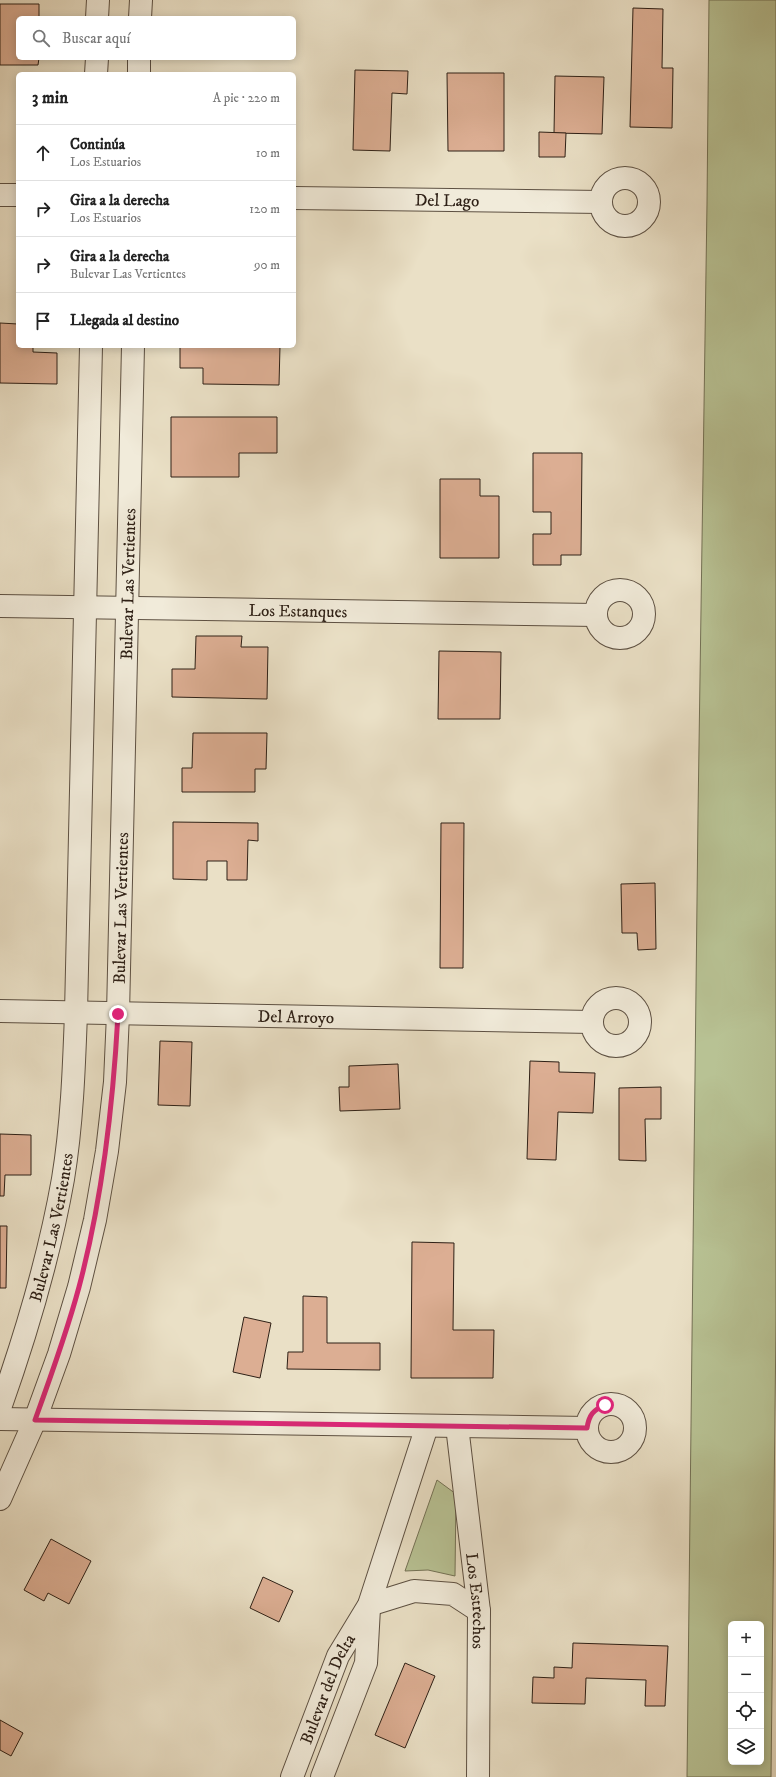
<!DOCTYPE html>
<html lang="es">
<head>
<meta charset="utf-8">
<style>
	:root { --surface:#fff; --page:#f6f6f6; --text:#222; --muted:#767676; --line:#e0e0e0 }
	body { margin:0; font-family:"IM FELL DW Pica",serif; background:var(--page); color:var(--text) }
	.controls { position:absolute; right:12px; bottom:12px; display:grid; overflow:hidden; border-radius:6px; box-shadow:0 2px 10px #0003 }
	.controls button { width:36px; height:36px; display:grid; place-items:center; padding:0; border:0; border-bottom:1px solid var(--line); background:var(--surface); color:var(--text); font:20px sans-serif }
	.stop { position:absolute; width:12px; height:12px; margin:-9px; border:3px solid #db2777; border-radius:50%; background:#fff }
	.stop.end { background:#db2777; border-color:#fff; box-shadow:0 1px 4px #0008 }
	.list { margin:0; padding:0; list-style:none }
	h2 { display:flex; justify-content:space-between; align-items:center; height:52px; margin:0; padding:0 16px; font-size:17px }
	h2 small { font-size:13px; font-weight:400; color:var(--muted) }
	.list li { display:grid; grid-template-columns:26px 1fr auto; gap:12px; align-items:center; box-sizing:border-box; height:56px; padding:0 16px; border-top:1px solid var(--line) }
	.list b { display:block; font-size:15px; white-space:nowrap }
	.list p { margin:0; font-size:13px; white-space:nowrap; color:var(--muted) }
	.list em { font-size:13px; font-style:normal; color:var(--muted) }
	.icon { flex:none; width:22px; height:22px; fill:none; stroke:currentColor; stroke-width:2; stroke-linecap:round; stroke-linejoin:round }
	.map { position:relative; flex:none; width:776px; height:1777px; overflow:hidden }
	.search { position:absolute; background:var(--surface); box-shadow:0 2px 10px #0003; left:16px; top:16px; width:280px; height:44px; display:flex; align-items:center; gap:10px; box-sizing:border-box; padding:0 14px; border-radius:6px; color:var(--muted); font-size:15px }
	.panel { position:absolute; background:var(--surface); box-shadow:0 2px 10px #0003; left:16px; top:72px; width:280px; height:276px; border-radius:6px }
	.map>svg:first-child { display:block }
	.green { fill:#b8c294; stroke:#737155; fill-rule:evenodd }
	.building { fill:#dcae93; stroke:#2e2016 }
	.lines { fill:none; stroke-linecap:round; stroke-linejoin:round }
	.minor-casing { stroke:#5d5042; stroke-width:24 }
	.minor { stroke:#f1ebda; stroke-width:22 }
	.route { stroke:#db2777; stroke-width:5 }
	.labels { text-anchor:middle; stroke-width:4; stroke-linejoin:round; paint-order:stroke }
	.street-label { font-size:17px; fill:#2e2016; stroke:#f1ebda }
</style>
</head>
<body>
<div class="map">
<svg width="776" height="1777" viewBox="0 0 776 1777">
	<rect width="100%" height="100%" fill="#eae0c6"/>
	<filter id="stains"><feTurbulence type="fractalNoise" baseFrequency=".005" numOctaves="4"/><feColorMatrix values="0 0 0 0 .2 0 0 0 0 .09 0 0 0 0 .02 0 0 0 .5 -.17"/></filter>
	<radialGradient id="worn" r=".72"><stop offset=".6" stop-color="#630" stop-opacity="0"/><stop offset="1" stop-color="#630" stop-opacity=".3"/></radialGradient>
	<g class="green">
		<path d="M 709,0 L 776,0 L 776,1321 L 771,1777 L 687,1777 L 698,814 L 707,204 ZM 731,1624 L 761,1624 L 761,1762 L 731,1762 Z"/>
		<path d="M 437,1480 L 456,1494 L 455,1576 L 428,1570 L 405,1571 Z"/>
	</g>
	<g class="building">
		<path d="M 0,4 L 39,4 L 39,18 L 18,18 L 18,58 L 39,58 L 38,65 L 0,65 Z"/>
		<path d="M 633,8 L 663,9 L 662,68 L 673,68 L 672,128 L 630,127 Z"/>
		<path d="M 355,70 L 408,71 L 407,94 L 392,93 L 390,151 L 353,150 Z"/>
		<path d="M 447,73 L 504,73 L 504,151 L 448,151 Z"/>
		<path d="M 555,76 L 604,77 L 602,134 L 554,133 Z"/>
		<path d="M 539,132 L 566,133 L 565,157 L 539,157 Z"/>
		<path d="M 0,323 L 18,324 L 18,346 L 33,346 L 33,352 L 57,353 L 57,384 L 0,383 Z"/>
		<path d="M 180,346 L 280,346 L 279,385 L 203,384 L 203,368 L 180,368 Z"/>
		<path d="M 171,417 L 277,417 L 277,453 L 239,453 L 239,477 L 171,477 Z"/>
		<path d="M 533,453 L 582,453 L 581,555 L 561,555 L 561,565 L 533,565 L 533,534 L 551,534 L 551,512 L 533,512 Z"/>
		<path d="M 440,479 L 480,479 L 480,496 L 499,496 L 499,558 L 440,558 Z"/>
		<path d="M 196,636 L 242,636 L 241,647 L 268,647 L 267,699 L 172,697 L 172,669 L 195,669 Z"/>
		<path d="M 439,651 L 501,652 L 500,719 L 438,719 Z"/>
		<path d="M 193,733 L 267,733 L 266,769 L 255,769 L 255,792 L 182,792 L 182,768 L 192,768 Z"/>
		<path d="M 173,822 L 258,823 L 258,841 L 248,840 L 247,880 L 227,880 L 227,861 L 207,861 L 207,880 L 173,879 Z"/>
		<path d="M 441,823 L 464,823 L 463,968 L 440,968 Z"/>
		<path d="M 655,883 L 656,949 L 638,950 L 637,933 L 622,933 L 621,884 Z"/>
		<path d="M 160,1041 L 192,1042 L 190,1106 L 158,1105 Z"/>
		<path d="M 530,1061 L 559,1062 L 559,1072 L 595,1073 L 593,1113 L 558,1112 L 556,1160 L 527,1159 Z"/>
		<path d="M 398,1064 L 400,1109 L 340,1111 L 339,1087 L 349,1087 L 349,1066 Z"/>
		<path d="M 661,1087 L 661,1119 L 645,1119 L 646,1161 L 619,1160 L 619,1088 Z"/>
		<path d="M 0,1134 L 31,1135 L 31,1175 L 5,1175 L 4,1196 L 0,1196 Z"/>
		<path d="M 0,1226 L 7,1226 L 6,1288 L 0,1288 Z"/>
		<path d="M 412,1242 L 454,1243 L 453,1330 L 494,1330 L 493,1378 L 411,1378 Z"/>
		<path d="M 303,1296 L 327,1297 L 327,1343 L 380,1343 L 380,1370 L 287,1369 L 288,1352 L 303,1352 Z"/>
		<path d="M 244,1317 L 271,1323 L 260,1378 L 233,1372 Z"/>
		<path d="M 51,1539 L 91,1561 L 69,1604 L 48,1593 L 44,1601 L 24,1590 Z"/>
		<path d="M 263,1577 L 293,1591 L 279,1622 L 250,1608 Z"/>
		<path d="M 573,1643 L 668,1646 L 665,1706 L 645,1706 L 646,1680 L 586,1678 L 585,1704 L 532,1703 L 533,1677 L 554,1678 L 554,1667 L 572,1668 Z"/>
		<path d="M 405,1663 L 435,1676 L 405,1748 L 375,1735 Z"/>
		<path d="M 0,1720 L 23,1733 L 11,1756 L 0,1750 Z"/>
	</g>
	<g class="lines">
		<defs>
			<g id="minor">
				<path d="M 97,18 L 98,0"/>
				<path d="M 140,18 L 141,0"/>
				<path d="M 96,74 L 97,58"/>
				<path d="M 139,74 L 139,58"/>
				<circle cx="625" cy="202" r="24"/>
				<path d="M 0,195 L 18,195"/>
				<path id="s1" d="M 294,198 L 601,202"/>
				<circle cx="620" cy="614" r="24"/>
				<path id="s2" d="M 0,606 L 596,615"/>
				<circle cx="616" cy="1022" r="24"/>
				<path id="s3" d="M 0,1011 L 592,1022"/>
				<circle cx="611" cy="1428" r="24"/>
				<path id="s4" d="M 0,1408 C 27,1332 49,1258 63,1179 C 72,1124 74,1068 76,1013 L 91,346"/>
				<path d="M 0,1419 L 587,1428"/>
				<path id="s5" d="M 457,1426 L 479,1611 L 478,1777"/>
				<path id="s6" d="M 0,1499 L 35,1420 L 59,1354 L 79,1287 L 95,1220 L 107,1151 L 115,1082 L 118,1014 L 133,346"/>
				<path d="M 369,1605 L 414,1591 L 453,1594 L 479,1611"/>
				<path id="s7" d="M 292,1777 L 338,1656 L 369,1605 L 427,1426"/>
				<path d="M 322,1777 L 366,1663 L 369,1608"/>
			</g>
		</defs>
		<use href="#minor" class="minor-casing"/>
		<use href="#minor" class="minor"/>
	</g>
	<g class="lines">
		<path class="route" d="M 118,1014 C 113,1106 103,1197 79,1287 C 67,1332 51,1376 35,1420 L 587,1428 C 589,1415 593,1410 605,1405"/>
	</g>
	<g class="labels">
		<g class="street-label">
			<text dy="6" stroke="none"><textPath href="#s1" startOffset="153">Del Lago</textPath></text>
			<text dy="6" stroke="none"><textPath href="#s6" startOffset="933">Bulevar Las Vertientes</textPath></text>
			<text dy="6" stroke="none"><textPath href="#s2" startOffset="298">Los Estanques</textPath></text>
			<text dy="6" stroke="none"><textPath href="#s6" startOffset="609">Bulevar Las Vertientes</textPath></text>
			<text dy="6" stroke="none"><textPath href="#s3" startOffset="296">Del Arroyo</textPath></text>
			<text dy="6" stroke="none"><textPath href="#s4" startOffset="188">Bulevar Las Vertientes</textPath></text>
			<text dy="6" stroke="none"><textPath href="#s5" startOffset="176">Los Estrechos</textPath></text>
			<text dy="6" stroke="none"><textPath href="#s7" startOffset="95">Bulevar del Delta</textPath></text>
		</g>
	</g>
	<rect width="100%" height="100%" filter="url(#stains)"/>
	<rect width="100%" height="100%" fill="url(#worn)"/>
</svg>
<div class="controls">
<button>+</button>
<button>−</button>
<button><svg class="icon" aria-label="locate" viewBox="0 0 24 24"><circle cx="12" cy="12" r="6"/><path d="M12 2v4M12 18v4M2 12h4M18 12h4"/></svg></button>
<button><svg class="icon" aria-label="layers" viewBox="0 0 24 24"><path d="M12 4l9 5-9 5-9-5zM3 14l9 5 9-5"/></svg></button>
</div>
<div class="stop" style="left:605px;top:1405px"></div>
<div class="stop end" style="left:118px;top:1014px"></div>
<div class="search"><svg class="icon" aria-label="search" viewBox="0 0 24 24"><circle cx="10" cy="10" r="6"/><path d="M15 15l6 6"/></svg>Buscar aquí</div>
<section class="panel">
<h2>3 min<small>A pie · 220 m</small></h2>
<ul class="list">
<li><svg class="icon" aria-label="ahead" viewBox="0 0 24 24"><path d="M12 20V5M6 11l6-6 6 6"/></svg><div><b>Continúa</b><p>Los Estuarios</p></div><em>10 m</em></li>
<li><svg class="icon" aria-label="right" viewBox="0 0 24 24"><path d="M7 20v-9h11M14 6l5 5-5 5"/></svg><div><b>Gira a la derecha</b><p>Los Estuarios</p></div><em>120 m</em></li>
<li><svg class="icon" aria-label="right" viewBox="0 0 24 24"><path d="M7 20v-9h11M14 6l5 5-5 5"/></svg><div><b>Gira a la derecha</b><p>Bulevar Las Vertientes</p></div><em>90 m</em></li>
<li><svg class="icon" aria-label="arrive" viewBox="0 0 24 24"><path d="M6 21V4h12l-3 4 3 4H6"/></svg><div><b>Llegada al destino</b></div></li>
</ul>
</section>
</div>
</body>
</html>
